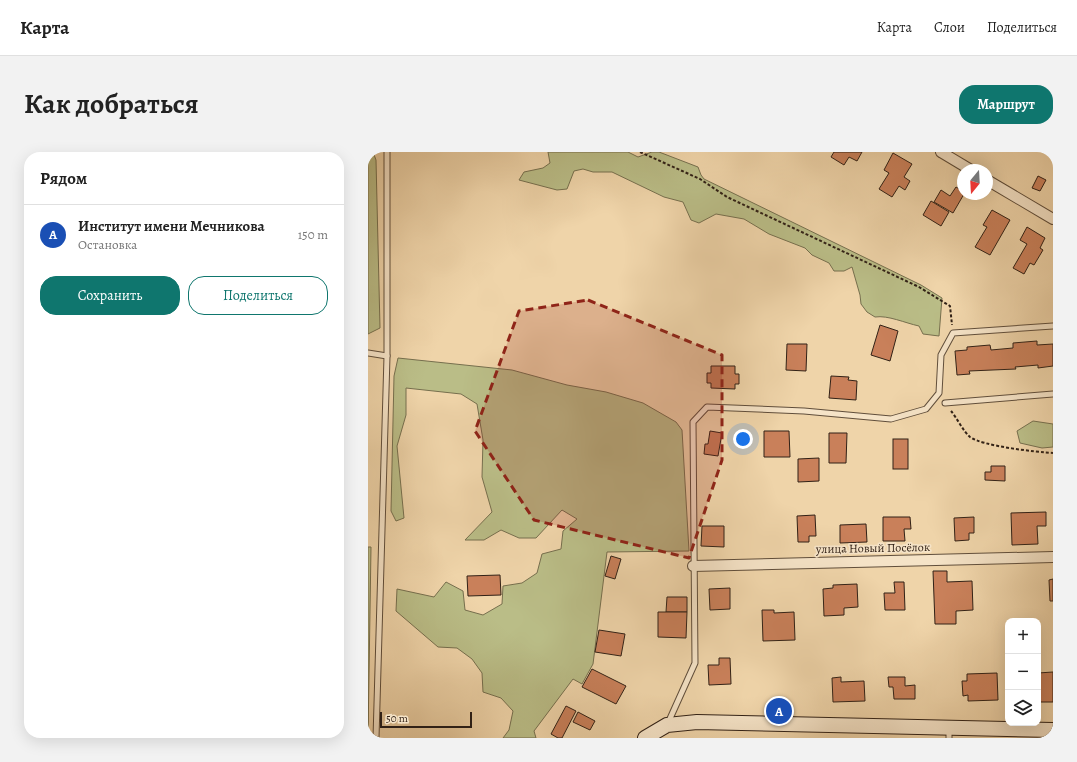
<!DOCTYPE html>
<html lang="ru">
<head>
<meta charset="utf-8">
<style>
	:root { --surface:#fff; --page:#f2f2f2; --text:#222; --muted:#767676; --line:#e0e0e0; --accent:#0f766e }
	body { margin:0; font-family:Alegreya,serif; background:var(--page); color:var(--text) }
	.controls { position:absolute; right:12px; bottom:12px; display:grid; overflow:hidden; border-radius:8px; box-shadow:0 4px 16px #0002 }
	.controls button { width:36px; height:36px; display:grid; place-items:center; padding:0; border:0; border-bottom:1px solid var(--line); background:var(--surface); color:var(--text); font:20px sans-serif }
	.compass { position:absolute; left:589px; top:12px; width:36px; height:36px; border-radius:50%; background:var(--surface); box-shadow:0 4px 16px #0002; rotate:198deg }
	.scale { position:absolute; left:12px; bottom:10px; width:92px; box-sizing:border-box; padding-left:4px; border:2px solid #312116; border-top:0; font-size:11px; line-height:14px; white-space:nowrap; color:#312116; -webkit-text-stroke:3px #f5e3c7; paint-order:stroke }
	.you { position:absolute; left:375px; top:287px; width:14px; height:14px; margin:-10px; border:3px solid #fff; border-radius:50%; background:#1a73e8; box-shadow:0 0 0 6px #1a73e833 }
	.badge { display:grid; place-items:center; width:26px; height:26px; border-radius:50%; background:var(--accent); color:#fff; font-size:13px; font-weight:700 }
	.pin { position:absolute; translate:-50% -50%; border:2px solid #fff; box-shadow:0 1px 4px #0006 }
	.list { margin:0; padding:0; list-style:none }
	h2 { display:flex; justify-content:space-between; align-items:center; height:52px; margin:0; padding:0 16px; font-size:17px }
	h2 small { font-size:13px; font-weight:400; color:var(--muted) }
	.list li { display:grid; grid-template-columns:26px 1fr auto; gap:12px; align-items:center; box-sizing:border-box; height:60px; padding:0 16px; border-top:1px solid var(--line) }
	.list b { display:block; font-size:15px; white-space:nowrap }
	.list p { margin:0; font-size:13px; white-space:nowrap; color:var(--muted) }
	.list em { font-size:13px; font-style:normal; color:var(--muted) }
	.actions { display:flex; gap:8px; padding:12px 16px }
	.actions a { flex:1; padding:9px 0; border:1px solid var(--accent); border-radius:16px; text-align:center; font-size:14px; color:var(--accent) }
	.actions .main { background:var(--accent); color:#fff }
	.icon { flex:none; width:22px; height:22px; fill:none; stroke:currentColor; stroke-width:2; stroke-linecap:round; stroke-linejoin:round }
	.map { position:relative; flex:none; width:685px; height:586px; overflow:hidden; border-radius:16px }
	header { display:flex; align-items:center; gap:24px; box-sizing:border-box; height:56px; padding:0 20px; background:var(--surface); border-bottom:1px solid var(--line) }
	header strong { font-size:19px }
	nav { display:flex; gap:22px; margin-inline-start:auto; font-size:14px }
	.intro { display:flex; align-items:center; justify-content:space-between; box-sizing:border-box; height:96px; padding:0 24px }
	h1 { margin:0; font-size:28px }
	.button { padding:10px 18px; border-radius:16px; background:var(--accent); color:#fff; font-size:14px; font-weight:700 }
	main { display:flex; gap:24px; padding:0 24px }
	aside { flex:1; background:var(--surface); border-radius:16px; box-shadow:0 4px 16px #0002 }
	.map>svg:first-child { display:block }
	.green { fill:#babd87; stroke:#766f4e }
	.building { fill:#c9805a; stroke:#312116 }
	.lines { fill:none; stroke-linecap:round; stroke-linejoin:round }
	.service-casing { stroke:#604e3b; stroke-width:7 }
	.minor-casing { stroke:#604e3b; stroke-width:12 }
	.secondary-casing { stroke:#312116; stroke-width:16 }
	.path { stroke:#312116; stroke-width:2; stroke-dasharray:3 2; stroke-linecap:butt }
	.service { stroke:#f5e3c7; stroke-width:5 }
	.minor { stroke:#f5e3c7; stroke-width:10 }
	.secondary { stroke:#f5e3c7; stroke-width:14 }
	.marked { fill:#8f2418; fill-opacity:0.2; stroke:#8f2418; stroke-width:3; stroke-dasharray:8 5; stroke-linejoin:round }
	.labels { text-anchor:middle; stroke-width:3.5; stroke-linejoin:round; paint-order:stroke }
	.street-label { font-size:12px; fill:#312116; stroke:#f5e3c7 }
</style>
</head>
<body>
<header>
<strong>Карта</strong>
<nav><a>Карта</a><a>Слои</a><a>Поделиться</a></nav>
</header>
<div class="intro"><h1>Как добраться</h1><a class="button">Маршрут</a></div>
<main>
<aside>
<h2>Рядом<small></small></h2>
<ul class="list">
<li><span class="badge" style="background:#1a4fb4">A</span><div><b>Институт имени Мечникова</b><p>Остановка</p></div><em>150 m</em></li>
</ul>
<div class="actions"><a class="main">Сохранить</a><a>Поделиться</a></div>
</aside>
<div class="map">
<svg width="685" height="586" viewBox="0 0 685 586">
	<rect width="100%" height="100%" fill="#efd4a9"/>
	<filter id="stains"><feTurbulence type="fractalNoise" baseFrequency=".005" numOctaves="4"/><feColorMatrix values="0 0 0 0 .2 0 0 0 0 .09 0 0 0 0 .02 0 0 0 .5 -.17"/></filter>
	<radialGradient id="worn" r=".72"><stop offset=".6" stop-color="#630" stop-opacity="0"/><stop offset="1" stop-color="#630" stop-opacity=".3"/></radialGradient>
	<g class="green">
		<path d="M 0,0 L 5,0 L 8,8 L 12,176 L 0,182 Z"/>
		<path d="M 180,0 L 260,0 L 270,5 L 284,0 L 291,0 L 330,15 L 333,23 L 336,27 L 553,133 L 574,146 L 571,184 L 555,182 L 551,174 C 537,171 520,163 507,165 L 499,160 L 493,152 L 492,143 L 484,115 L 476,119 L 466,119 L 461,111 L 444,103 L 437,96 L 401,82 L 376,67 L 348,62 L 331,71 L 323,68 L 315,50 L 296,45 L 244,20 L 225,20 L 215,17 L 206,19 L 199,37 L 189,38 L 151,28 L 156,20 L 175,16 L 182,11 Z"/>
		<path d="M 30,206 L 144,218 L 199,233 L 238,240 L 275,251 L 308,270 L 314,278 L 321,399 L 239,400 L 225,512 L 214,532 L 205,527 L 166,579 L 168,586 L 135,586 L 141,578 L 145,559 L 133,546 L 115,540 L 114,521 L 104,507 L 89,496 L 70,495 L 28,459 L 29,437 L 66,445 L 78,430 L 95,439 L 97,458 L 115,463 L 134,452 L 135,434 L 154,431 L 169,421 L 174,402 L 193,397 L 195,379 L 209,367 L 194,358 L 168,386 L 151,386 L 133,378 L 116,388 L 97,388 L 124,360 L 114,325 L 115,288 L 109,252 L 93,242 L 38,236 L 38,263 L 29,294 L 36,366 L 28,369 L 23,359 L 26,224 Z"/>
		<path d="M 665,269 L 685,272 L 685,295 L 674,296 L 652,291 L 649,279 Z"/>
		<path d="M 0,395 L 3,395 L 0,586 Z"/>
	</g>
	<g class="building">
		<path d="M 466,0 L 494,0 L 489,9 L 481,5 L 476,13 L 463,5 Z"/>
		<path d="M 525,1 L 544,12 L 536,25 L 542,29 L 537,38 L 531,34 L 524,45 L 511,37 L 521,21 L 516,18 Z"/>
		<path d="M 670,24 L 678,28 L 672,39 L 664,36 Z"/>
		<path d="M 588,35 L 595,39 L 596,42 L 585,61 L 566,50 L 573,38 L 582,44 Z"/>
		<path d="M 563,49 L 581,60 L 573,74 L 555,63 Z"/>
		<path d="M 624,58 L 642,68 L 622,103 L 607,95 L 619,75 L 615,73 Z"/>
		<path d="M 659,75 L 677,86 L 672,96 L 675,98 L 666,113 L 662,111 L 656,122 L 645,116 L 659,92 L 652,88 Z"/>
		<path d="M 512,173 L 530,179 L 522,209 L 503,203 Z"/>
		<path d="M 669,189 L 669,193 L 685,192 L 685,214 L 670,216 L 670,213 L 647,215 L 648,217 L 601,219 L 602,222 L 589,223 L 587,199 L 599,198 L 599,195 L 622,193 L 623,198 L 645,196 L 645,191 Z"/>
		<path d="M 419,192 L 439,192 L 438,219 L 418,218 Z"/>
		<path d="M 343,214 L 367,214 L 367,222 L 371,222 L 371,232 L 367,232 L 367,237 L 343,236 L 343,231 L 339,231 L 339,221 L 343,221 Z"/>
		<path d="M 463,224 L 481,225 L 480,228 L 489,229 L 488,248 L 461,246 Z"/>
		<path d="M 342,279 L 354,281 L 350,304 L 336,302 L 337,292 L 340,292 Z"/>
		<path d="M 396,279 L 421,279 L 422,305 L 396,305 Z"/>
		<path d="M 461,281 L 479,281 L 478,311 L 461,311 Z"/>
		<rect x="525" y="287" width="15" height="30"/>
		<path d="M 451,306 L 451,329 L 430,330 L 430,307 Z"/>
		<path d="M 623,314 L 637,314 L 637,329 L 617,328 L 617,320 L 623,320 Z"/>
		<path d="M 678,360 L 678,374 L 669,374 L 670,392 L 644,393 L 643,361 Z"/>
		<path d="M 447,363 L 448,384 L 441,384 L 441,390 L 430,390 L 429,364 Z"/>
		<path d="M 515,365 L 542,365 L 543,377 L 536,377 L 537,389 L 515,389 Z"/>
		<path d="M 606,365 L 606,381 L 601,381 L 601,388 L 587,389 L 586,366 Z"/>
		<path d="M 498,372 L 499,390 L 472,391 L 472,373 Z"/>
		<path d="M 334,374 L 356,374 L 356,395 L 333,394 Z"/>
		<path d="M 243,404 L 253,407 L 247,427 L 237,424 Z"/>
		<path d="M 565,419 L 579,419 L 579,430 L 604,429 L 605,458 L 588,459 L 588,472 L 567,472 Z"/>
		<path d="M 132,423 L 133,443 L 100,444 L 99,424 Z"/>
		<path d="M 685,427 L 685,449 L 682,449 L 681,428 Z"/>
		<path d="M 526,430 L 536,430 L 537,458 L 517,458 L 516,441 L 527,441 Z"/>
		<path d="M 489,432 L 490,455 L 476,456 L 476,463 L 456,464 L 455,437 L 465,436 L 465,433 Z"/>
		<path d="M 362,436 L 362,457 L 342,458 L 341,437 Z"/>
		<path d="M 299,445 L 319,445 L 319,460 L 298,460 Z"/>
		<path d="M 394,458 L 406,458 L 406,461 L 426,460 L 427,488 L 395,489 Z"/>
		<path d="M 290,460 L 319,460 L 318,486 L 290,485 Z"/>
		<path d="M 231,478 L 257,482 L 253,504 L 227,500 Z"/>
		<path d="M 351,506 L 362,506 L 363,532 L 341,533 L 340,513 L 351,513 Z"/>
		<path d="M 224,517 L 258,534 L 248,552 L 214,535 Z"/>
		<path d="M 685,520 L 685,550 L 670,550 L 670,521 Z"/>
		<path d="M 629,521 L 630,548 L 600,549 L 600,543 L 595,544 L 594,529 L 599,529 L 599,522 Z"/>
		<path d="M 473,525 L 473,530 L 496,529 L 497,549 L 465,550 L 464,526 Z"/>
		<path d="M 520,525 L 537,525 L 537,534 L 547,533 L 547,547 L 526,547 L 525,535 L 521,535 Z"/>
		<path d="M 198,554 L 208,559 L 194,586 L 190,586 L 183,582 Z"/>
		<path d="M 210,560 L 227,569 L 222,578 L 205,570 Z"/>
	</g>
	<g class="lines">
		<defs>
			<g id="service">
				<path d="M 0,201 L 19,204"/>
				<path d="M 577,251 L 685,242"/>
				<path d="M 300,571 L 327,511 L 325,270 L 339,255 L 436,259 L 523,267 L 558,257 L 571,241 L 573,203 L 585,181 L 685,174"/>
				<path d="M 8,586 L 19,204 L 19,0"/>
				<path d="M 581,586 L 581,577"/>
			</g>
			<g id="minor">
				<path d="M 573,0 L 603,18"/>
				<path d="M 619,28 L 685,67"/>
				<path d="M 325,414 L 685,405"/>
			</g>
			<path id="secondary" d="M 277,586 L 299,573 L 329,570 L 685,578"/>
		</defs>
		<use href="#service" class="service-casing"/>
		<use href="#minor" class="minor-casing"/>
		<use href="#secondary" class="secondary-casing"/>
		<g class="path">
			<path d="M 272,0 L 332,27 L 359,45 L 551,135 L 582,154 L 584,173"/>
			<path d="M 583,259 C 589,266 595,279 602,285 C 614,294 668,300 685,301"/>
		</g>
		<use href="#service" class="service"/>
		<use href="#minor" class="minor"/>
		<use href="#secondary" class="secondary"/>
	</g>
	<path class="marked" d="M 220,148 L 354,203 L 354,308 L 321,406 L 166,368 L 107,279 L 151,159 Z"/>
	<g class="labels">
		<g class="street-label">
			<text transform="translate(505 396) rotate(-1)" y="4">улица Новый Посёлок</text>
		</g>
	</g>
	<rect width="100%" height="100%" filter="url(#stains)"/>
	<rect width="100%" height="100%" fill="url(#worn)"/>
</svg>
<div class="controls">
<button>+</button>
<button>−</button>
<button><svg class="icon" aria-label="layers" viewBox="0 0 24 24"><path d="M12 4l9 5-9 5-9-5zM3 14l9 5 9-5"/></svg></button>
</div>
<svg class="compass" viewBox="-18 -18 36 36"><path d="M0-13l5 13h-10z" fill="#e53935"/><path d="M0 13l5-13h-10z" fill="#767676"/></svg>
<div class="scale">50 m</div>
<div class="you"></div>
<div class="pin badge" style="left:411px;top:559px;background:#1a4fb4">A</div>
</div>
</main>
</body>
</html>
